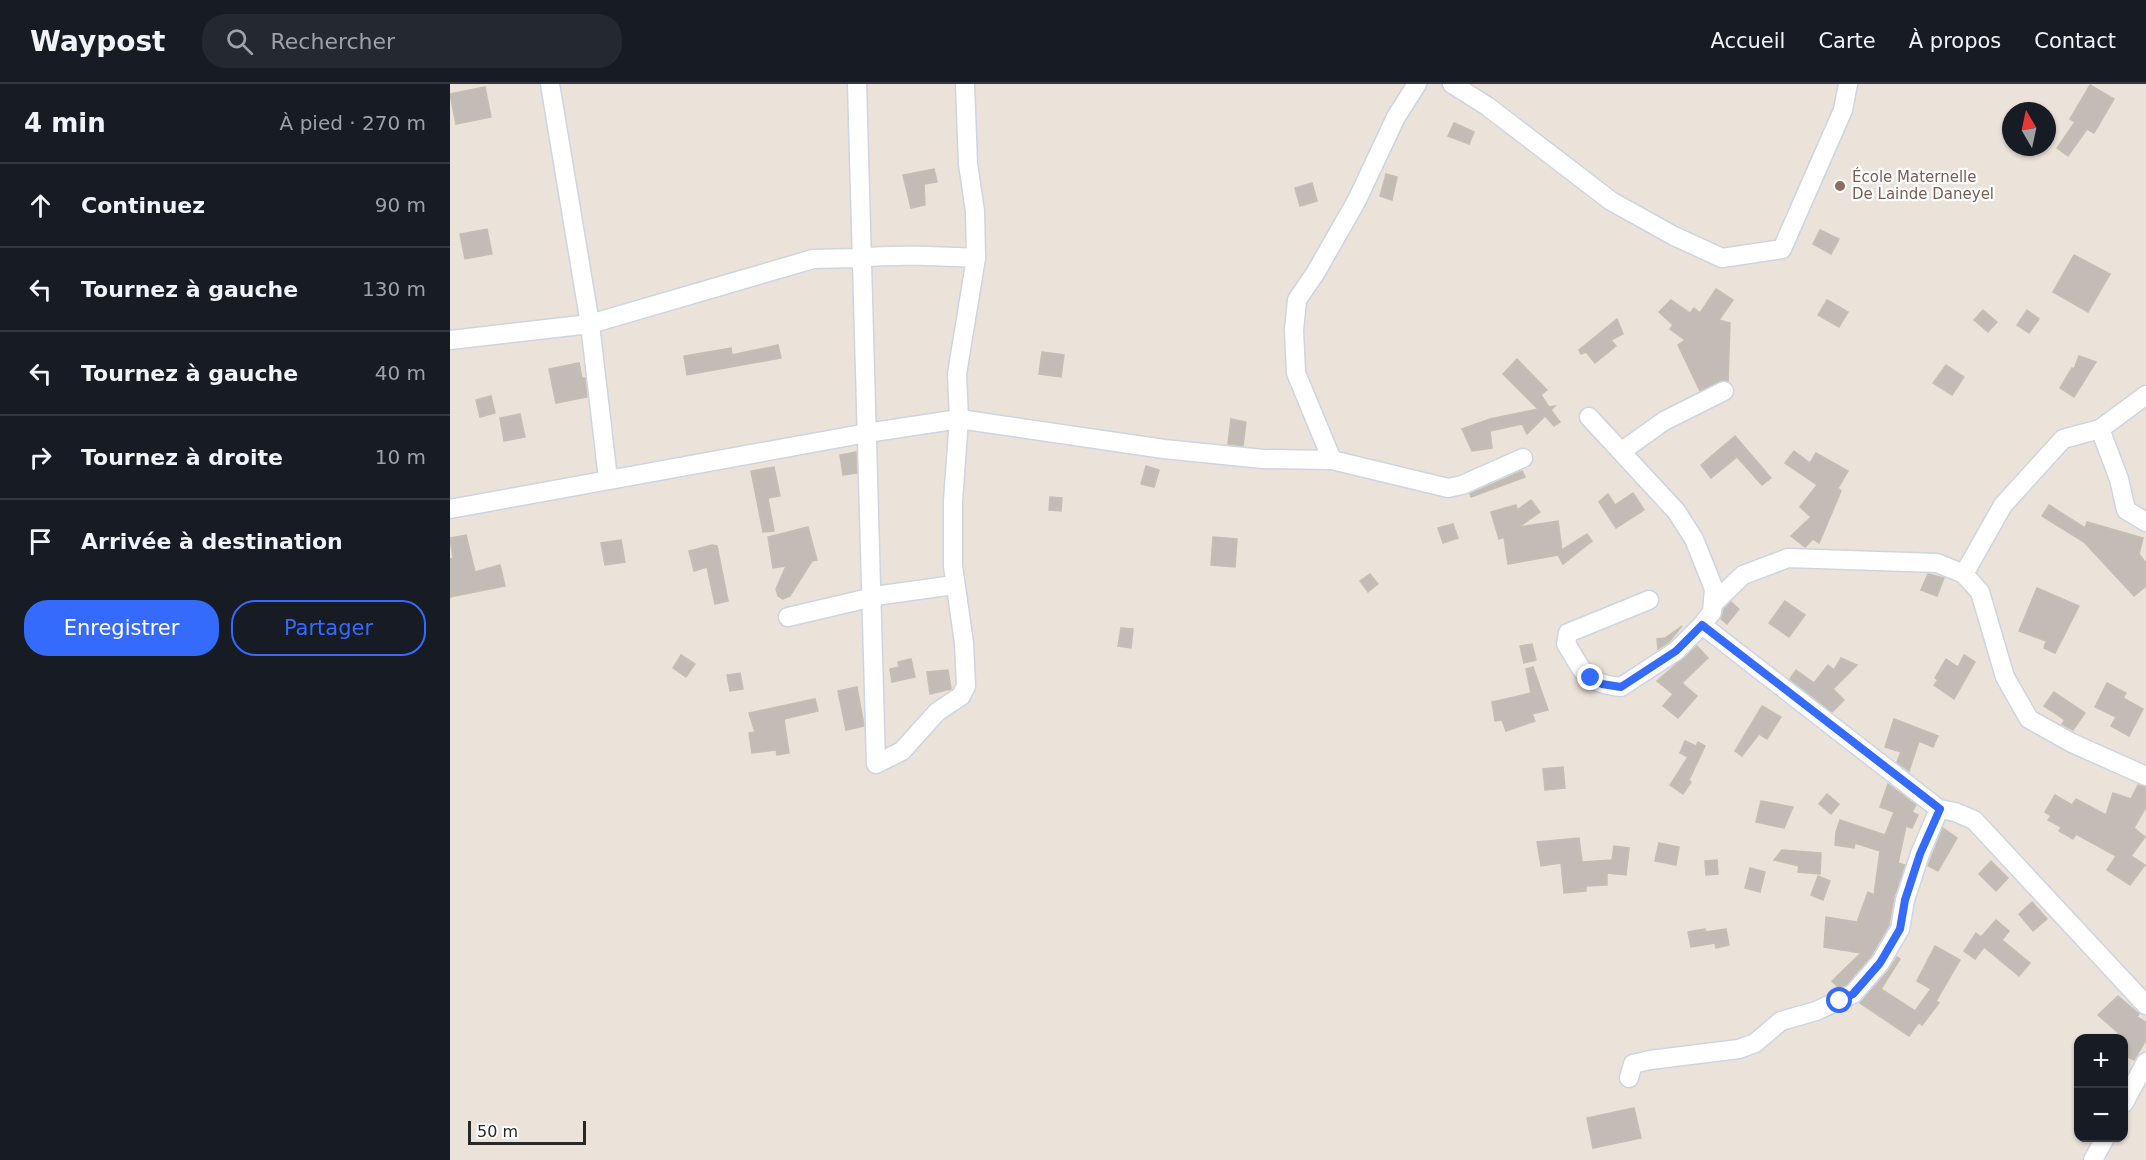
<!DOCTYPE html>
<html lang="fr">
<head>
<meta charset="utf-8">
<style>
	:root { --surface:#171b24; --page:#242831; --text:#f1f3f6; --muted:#9ea1a6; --line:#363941; --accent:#356bfd }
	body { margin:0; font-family:"DejaVu Sans",sans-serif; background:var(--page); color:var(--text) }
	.controls { position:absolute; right:18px; bottom:18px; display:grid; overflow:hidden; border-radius:12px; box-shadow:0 2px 4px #0004 }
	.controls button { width:54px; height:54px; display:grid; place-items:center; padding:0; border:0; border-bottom:2px solid var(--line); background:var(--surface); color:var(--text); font:30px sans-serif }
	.compass { position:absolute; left:1552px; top:18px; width:54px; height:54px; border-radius:50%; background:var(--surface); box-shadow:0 2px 4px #0004; rotate:351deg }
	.scale { position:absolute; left:18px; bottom:15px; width:118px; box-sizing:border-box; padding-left:6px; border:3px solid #282828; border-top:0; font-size:16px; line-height:21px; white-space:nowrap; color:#282828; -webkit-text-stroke:4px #fff; paint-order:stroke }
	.stop { position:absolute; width:18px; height:18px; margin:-14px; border:4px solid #356bfd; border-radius:50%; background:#fff }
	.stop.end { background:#356bfd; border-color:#fff; box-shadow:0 2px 6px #0008 }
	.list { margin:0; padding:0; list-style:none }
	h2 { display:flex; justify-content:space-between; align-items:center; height:78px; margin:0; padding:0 24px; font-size:26px }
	h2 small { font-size:20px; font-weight:400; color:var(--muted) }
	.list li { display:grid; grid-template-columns:39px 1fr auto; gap:18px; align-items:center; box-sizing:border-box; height:84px; padding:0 24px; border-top:2px solid var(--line) }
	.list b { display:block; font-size:22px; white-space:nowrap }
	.list em { font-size:20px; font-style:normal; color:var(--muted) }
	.actions { display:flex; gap:12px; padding:18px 24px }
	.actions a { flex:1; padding:14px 0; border:2px solid var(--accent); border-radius:24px; text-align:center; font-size:21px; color:var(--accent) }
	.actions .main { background:var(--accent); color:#fff }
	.icon { flex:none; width:33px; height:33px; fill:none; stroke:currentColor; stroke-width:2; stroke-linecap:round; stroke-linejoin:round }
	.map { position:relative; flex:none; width:1696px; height:1076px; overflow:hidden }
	header { display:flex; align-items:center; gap:36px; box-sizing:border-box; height:84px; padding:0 30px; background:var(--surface); border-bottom:2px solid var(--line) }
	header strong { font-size:28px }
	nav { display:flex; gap:33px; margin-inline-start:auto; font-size:21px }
	.search { width:420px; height:54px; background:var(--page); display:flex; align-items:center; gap:15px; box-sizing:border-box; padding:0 21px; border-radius:24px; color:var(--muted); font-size:22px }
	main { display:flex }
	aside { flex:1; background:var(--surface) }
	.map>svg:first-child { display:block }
	.building { fill:#c3bcb6; stroke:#c6beb3; stroke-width:1.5 }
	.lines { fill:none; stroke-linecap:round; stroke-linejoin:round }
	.minor-casing { stroke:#cfd4e2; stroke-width:21 }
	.minor { stroke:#fff; stroke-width:18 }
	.route { stroke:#356bfd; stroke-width:8 }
	.education-dot { fill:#8d6e63; stroke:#fff; stroke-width:2 }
	.labels { text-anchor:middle; stroke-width:4.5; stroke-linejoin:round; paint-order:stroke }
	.education-label { font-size:15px; fill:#785e54; stroke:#fff; text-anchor:start }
</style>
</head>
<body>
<header>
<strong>Waypost</strong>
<div class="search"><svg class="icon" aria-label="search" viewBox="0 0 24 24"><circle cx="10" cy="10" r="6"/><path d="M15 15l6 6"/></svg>Rechercher</div>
<nav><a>Accueil</a><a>Carte</a><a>À propos</a><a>Contact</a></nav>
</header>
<main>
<aside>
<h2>4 min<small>À pied · 270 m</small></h2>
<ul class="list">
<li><svg class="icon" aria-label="ahead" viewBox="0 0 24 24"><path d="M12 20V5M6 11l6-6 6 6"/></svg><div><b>Continuez</b></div><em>90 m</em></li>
<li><svg class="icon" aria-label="left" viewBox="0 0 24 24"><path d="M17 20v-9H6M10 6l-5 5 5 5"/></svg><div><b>Tournez à gauche</b></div><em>130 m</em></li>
<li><svg class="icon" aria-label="left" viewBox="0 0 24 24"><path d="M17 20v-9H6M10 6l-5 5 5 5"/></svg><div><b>Tournez à gauche</b></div><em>40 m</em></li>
<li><svg class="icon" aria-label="right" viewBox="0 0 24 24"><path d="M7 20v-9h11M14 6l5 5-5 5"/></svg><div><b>Tournez à droite</b></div><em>10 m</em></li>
<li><svg class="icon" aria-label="arrive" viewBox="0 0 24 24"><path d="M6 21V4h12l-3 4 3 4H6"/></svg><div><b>Arrivée à destination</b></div></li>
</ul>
<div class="actions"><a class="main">Enregistrer</a><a>Partager</a></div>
</aside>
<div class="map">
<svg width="1696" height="1076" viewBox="0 0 1696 1076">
	<rect width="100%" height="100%" fill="#ebe2da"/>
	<g class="building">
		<path d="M 1640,1 L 1664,15 L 1644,49 L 1637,45 L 1618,72 L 1607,64 L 1625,38 L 1620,35 Z"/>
		<path d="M 35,3 L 41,33 L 6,40 L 0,10 Z"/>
		<path d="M 1004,39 L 1024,48 L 1019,60 L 998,52 Z"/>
		<path d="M 484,85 L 487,98 L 474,100 L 475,121 L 461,124 L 453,91 Z"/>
		<path d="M 936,90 L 947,93 L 942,116 L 930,112 Z"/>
		<path d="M 862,99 L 867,117 L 850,122 L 845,104 Z"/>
		<path d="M 37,145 L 42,170 L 15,175 L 10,150 Z"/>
		<path d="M 1370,146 L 1389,155 L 1381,170 L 1363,160 Z"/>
		<path d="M 1624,171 L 1660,190 L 1638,228 L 1603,208 Z"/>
		<path d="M 1266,205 L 1283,216 L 1269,236 L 1280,239 L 1278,297 L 1270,297 L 1250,307 L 1228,261 L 1235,256 L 1220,245 L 1223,241 L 1209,228 L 1221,216 L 1240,229 L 1244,224 L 1250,229 Z"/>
		<path d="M 1377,216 L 1398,228 L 1389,243 L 1368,231 Z"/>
		<path d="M 1533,226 L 1547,238 L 1538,248 L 1524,236 Z"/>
		<path d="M 1577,226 L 1589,235 L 1579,249 L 1567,241 Z"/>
		<path d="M 1167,235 L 1173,250 L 1161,256 L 1166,262 L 1145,279 L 1136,268 L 1131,270 L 1129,266 Z"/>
		<path d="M 328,261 L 331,274 L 237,291 L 234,272 L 281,264 L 282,271 Z"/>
		<path d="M 592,268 L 614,271 L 611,293 L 589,290 Z"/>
		<path d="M 1629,272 L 1646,278 L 1624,313 L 1610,304 L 1622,284 L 1624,285 Z"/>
		<path d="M 1067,275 L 1097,306 L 1091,311 L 1099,323 L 1105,322 L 1101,326 L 1110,338 L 1104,342 L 1095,332 L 1077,350 L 1072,340 L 1040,347 L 1042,364 L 1022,367 L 1012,345 L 1040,335 L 1088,325 L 1053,290 Z"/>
		<path d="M 129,279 L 132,294 L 135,294 L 137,313 L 106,319 L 99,285 Z"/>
		<path d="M 1496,281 L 1514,293 L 1502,311 L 1483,299 Z"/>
		<path d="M 41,312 L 45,329 L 30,333 L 26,316 Z"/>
		<path d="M 70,330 L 75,353 L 54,357 L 50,334 Z"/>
		<path d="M 781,335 L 796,338 L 793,362 L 778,360 Z"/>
		<path d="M 1285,352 L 1321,394 L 1312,401 L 1287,373 L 1261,394 L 1251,381 Z"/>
		<path d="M 1344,367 L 1360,379 L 1366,369 L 1398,387 L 1388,404 L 1391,407 L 1369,459 L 1363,455 L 1355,463 L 1341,452 L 1361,433 L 1350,423 L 1367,401 L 1335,379 Z"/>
		<path d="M 406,368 L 407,389 L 393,391 L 390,371 Z"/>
		<path d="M 696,382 L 709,386 L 704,403 L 691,400 Z"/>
		<path d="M 324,383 L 330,412 L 318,414 L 324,447 L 313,448 L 301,387 Z"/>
		<path d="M 1072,387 L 1075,393 L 1021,413 L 1020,410 Z"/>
		<path d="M 1183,409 L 1194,426 L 1166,444 L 1149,418 L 1158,410 L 1165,421 Z"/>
		<path d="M 600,413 L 612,414 L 611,427 L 599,426 Z"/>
		<path d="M 1081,416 L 1090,428 L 1069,443 L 1108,437 L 1112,466 L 1137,450 L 1142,457 L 1113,480 L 1108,471 L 1058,480 L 1054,453 L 1049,455 L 1041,428 L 1066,421 L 1067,426 Z"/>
		<path d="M 1599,421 L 1635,444 L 1637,438 L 1693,454 L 1689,470 L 1696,479 L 1696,502 L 1684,512 L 1634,458 L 1592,432 Z"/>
		<path d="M 1003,440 L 1008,454 L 993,459 L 988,444 Z"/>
		<path d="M 358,443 L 367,476 L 362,477 L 340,512 L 333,515 L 328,512 L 326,505 L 336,482 L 323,484 L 318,453 Z"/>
		<path d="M 16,451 L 25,488 L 50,481 L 55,502 L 0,513 L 0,475 L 3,474 L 0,454 Z"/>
		<path d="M 763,453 L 787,455 L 785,483 L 761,481 Z"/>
		<path d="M 171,456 L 175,478 L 155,481 L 151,459 Z"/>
		<path d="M 262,461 L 267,462 L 278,517 L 265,520 L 257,483 L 244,487 L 239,467 Z"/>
		<path d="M 920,490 L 928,500 L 918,508 L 910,497 Z"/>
		<path d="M 1478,490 L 1494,494 L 1487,512 L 1471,506 Z"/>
		<path d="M 1587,504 L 1629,522 L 1605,569 L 1594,564 L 1596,557 L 1569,547 Z"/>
		<path d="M 1335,517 L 1355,531 L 1339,553 L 1319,539 Z"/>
		<path d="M 1281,518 L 1289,525 L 1277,540 L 1271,535 L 1274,525 Z"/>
		<path d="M 1232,542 L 1219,558 L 1208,565 L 1207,555 L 1215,554 Z"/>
		<path d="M 671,544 L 683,545 L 681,564 L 668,562 Z"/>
		<path d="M 1082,560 L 1086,576 L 1074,579 L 1070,562 Z"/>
		<path d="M 1247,562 L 1258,574 L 1232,599 L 1247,612 L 1228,634 L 1213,622 L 1223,610 L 1207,597 Z"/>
		<path d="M 231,571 L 245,580 L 236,593 L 223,584 Z"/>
		<path d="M 1514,571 L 1525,578 L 1504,615 L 1484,601 L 1488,596 L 1485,594 L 1496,575 L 1508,583 Z"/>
		<path d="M 1391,574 L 1407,581 L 1383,605 L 1394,616 L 1382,628 L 1340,595 L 1346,586 L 1364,599 L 1378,581 L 1384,586 Z"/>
		<path d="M 461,575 L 465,593 L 442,598 L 440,585 L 449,583 L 448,578 Z"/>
		<path d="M 1083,583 L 1098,626 L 1082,630 L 1085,637 L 1056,647 L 1052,636 L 1045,637 L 1042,618 L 1081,609 L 1076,585 Z"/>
		<path d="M 498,586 L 501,605 L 480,610 L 477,588 Z"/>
		<path d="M 290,589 L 293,605 L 280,607 L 277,591 Z"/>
		<path d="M 1657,599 L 1676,609 L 1673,614 L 1693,625 L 1679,652 L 1661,642 L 1666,633 L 1645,623 Z"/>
		<path d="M 407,603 L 414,642 L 396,646 L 388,607 Z"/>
		<path d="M 1604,608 L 1635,629 L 1623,646 L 1612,640 L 1615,636 L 1594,622 Z"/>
		<path d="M 365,615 L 368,627 L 334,635 L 339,669 L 327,671 L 326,666 L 302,669 L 299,649 L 305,648 L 299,629 Z"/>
		<path d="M 1312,622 L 1331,633 L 1317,655 L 1309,650 L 1292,672 L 1285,667 Z"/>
		<path d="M 1444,635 L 1488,652 L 1483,663 L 1469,657 L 1459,687 L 1447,678 L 1451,668 L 1435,663 Z"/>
		<path d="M 1235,657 L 1246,662 L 1248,658 L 1255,662 L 1239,696 L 1241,698 L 1233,710 L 1220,701 L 1238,673 L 1230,669 Z"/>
		<path d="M 1113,683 L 1115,704 L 1095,706 L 1093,685 Z"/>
		<path d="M 1438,700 L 1466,721 L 1462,728 L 1468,731 L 1462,744 L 1456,742 L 1448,779 L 1455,781 L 1444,813 L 1439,841 L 1421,872 L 1396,901 L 1389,904 L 1382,897 L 1411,869 L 1374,863 L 1376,833 L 1407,838 L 1418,808 L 1424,811 L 1430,767 L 1405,759 L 1404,764 L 1385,761 L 1386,748 L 1390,736 L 1435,751 L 1444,728 L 1430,723 Z"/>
		<path d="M 1688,701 L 1696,703 L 1696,723 L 1684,744 L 1695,753 L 1681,772 L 1695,781 L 1680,801 L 1657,786 L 1666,772 L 1626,750 L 1623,755 L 1609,747 L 1611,743 L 1598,736 L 1601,732 L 1595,728 L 1605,711 L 1622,721 L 1626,715 L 1656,731 L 1663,709 L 1681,715 Z"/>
		<path d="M 1377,710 L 1389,720 L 1381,730 L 1369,720 Z"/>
		<path d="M 1311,717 L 1343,723 L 1334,744 L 1306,738 Z"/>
		<path d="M 1493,744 L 1507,754 L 1488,787 L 1478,782 Z"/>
		<path d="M 1129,754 L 1132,778 L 1162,776 L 1164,762 L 1179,764 L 1176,791 L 1157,789 L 1157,801 L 1136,802 L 1136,807 L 1114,809 L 1111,779 L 1091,782 L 1087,758 Z"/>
		<path d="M 1209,759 L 1229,763 L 1226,781 L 1205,777 Z"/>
		<path d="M 1332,766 L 1371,769 L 1370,790 L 1348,788 L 1349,782 L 1324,776 Z"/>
		<path d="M 1267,776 L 1268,790 L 1256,791 L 1255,777 Z"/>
		<path d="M 1541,777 L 1558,794 L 1546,807 L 1529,790 Z"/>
		<path d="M 1300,784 L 1315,788 L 1310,808 L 1295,804 Z"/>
		<path d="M 1368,792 L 1380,797 L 1373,816 L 1361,811 Z"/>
		<path d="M 1582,818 L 1597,835 L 1583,847 L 1569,830 Z"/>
		<path d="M 1546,836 L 1559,847 L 1552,856 L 1580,879 L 1569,892 L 1534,863 L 1525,875 L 1514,867 L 1526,849 L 1531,853 Z"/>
		<path d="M 1255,845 L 1255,848 L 1276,845 L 1279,861 L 1266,864 L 1265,859 L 1241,863 L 1238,848 Z"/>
		<path d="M 1485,862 L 1510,876 L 1486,917 L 1489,919 L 1472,941 L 1469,938 L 1459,952 L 1410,919 L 1439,886 L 1447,873 L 1450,875 L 1431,905 L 1465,927 L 1481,905 L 1467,897 Z"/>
		<path d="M 1668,912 L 1689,930 L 1687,933 L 1696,938 L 1696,956 L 1684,976 L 1674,971 L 1674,954 L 1648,931 Z"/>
		<path d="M 1184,1024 L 1191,1054 L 1143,1064 L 1137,1034 Z"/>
	</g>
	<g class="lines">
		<defs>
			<g id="minor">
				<path d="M 100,0 L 140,240 L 158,395"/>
				<path d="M 515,0 L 518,80 L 525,127 L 526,174"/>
				<path d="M 1002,0 L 1037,22 L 1161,117 L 1224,152 L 1272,174 L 1332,165 L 1393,26 L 1398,0"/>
				<path d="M 0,256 L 140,240 L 363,175 L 407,174 C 447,170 486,172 526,174 L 507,290 L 509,335 L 503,417 L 503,482 L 514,559 L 516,602 L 511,612 L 487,628 L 452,667 L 426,680 C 420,453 413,227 407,0"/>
				<path d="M 1139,333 L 1226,427 L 1244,455 L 1264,505 L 1262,528 L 1252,541 L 1226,567 L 1171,603 C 1132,598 1135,589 1116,560 L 1118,549 L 1199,516"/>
				<path d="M 1650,345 L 1669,395 L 1676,426 L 1696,438"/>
				<path d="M 1172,367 L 1214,337 L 1274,307"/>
				<path d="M 882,376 L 846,289 L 844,246 L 847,216 L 866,188 L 907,116 L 946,33 L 967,0"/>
				<path d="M 0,425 L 417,349 L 509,335 L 714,365 L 813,375 L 882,376 L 998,404 L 1012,401 L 1073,374"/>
				<path d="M 1514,490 L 1553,421 L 1613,355 L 1650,345 L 1696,311"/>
				<path d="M 1264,519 L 1293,491 L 1338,474 L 1487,479 L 1514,490 L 1530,508 L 1555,593 L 1579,635 L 1622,659 L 1696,692"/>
				<path d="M 338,533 L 432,511 L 504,501"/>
				<path d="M 1252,541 L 1489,725 L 1505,728 L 1524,736 L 1696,921"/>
				<path d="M 1179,994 L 1183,980 L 1200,976 L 1289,965 L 1305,959 L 1331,937 L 1366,927 L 1403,910 L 1430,879 L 1450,845 L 1455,816 L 1470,770 L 1489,725"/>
				<path d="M 1674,1019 L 1696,978"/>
				<path d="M 1643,1076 L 1655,1054"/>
			</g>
		</defs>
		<use href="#minor" class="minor-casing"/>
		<use href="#minor" class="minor"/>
	</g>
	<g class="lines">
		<path class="route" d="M 1141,594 L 1152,600 L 1171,603 L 1226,567 L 1252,541 L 1490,725 L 1470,770 L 1455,816 L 1450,845 L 1430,879 L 1403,910 L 1390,917"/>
	</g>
	<circle class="education-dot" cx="1390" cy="102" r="6"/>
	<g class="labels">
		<g class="education-label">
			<text x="1402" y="98">École Maternelle<tspan x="1402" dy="17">De Lainde Daneyel</tspan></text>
		</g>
	</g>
</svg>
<div class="controls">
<button>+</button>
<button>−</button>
</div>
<svg class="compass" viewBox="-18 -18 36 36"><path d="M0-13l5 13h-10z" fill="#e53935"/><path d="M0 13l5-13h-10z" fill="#9ea1a6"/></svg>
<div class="scale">50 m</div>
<div class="stop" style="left:1390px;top:917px"></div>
<div class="stop end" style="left:1141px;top:594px"></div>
</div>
</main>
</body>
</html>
